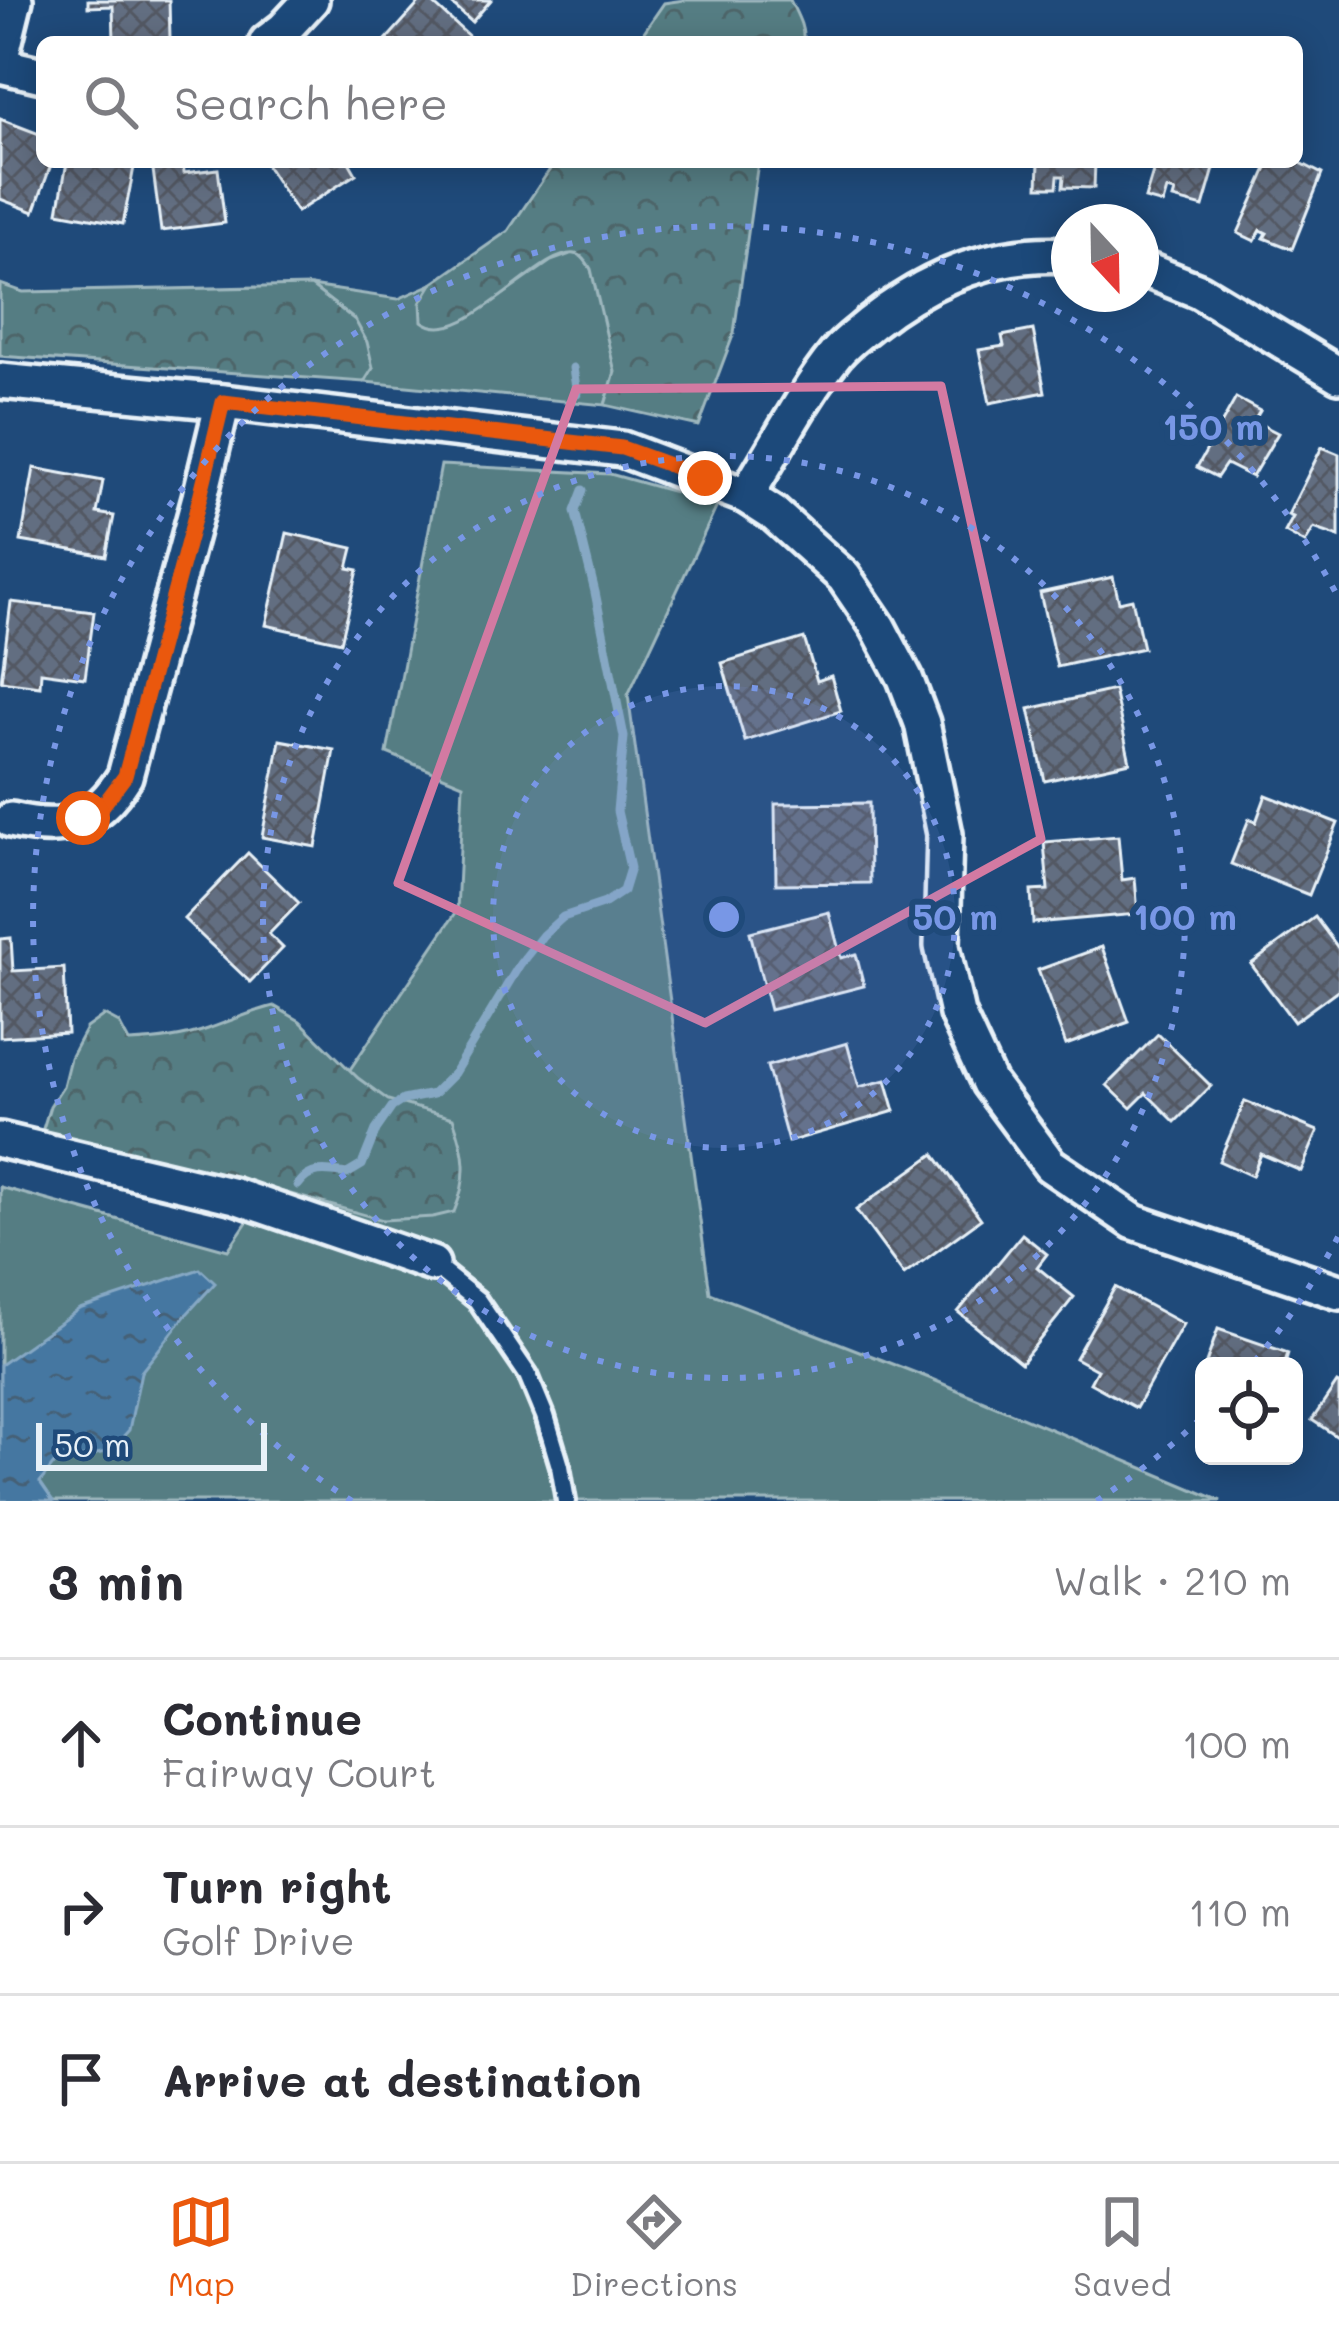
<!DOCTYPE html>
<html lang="en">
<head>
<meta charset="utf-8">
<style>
	:root { --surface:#fff; --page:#f2f2f3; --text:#2b2b33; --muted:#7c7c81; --line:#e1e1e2; --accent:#ea580c }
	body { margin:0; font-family:Mali,sans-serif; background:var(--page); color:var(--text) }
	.controls { position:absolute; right:36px; bottom:36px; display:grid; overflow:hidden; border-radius:18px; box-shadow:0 6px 30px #0003 }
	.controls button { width:108px; height:108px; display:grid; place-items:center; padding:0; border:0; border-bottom:3px solid var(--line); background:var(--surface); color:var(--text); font:60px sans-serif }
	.compass { position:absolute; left:1051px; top:204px; width:108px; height:108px; border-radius:50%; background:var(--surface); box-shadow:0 6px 30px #0003; rotate:158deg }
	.scale { position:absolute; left:36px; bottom:30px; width:231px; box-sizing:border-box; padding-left:12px; border:6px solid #e8f1f8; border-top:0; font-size:33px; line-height:42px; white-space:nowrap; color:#e8f1f8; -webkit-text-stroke:9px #1f4a7a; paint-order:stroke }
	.stop { position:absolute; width:36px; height:36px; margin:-27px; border:9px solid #ea580c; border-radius:50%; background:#fff }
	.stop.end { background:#ea580c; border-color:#fff; box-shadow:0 3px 12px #0008 }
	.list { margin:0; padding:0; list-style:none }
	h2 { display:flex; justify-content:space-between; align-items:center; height:156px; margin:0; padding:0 48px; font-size:51px }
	h2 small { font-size:39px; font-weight:400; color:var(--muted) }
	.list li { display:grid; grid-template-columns:78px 1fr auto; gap:36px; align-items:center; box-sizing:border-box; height:168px; padding:0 48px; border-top:3px solid var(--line) }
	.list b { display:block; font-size:45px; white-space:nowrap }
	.list p { margin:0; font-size:39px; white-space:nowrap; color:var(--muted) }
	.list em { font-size:39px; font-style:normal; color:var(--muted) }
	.icon { flex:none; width:66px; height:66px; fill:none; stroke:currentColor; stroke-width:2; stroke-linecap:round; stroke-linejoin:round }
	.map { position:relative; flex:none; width:1339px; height:1501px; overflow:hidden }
	.search { position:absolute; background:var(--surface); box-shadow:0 6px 30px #0003; left:36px; right:36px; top:36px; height:132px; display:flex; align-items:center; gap:30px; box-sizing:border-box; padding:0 42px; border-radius:18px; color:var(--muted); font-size:45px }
	.sheet { height:660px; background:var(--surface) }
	nav { display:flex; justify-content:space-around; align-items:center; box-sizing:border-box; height:168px; border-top:3px solid var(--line); background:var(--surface); font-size:33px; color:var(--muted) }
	nav a { display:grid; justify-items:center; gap:6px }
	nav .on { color:var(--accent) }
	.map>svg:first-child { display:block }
	.green { fill:#547d83; stroke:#9eb7be; stroke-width:3 }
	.forest { fill:url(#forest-crowns); stroke:#9eb7be; stroke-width:3 }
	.water { fill:url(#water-ripples); stroke:#86a8c4; stroke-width:3 }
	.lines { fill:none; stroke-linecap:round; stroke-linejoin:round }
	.stream { stroke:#86a8c4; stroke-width:9 }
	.building { fill:url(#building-cross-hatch); stroke:#e8f1f8; stroke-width:3 }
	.service-casing { stroke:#e8f1f8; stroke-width:26 }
	.minor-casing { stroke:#e8f1f8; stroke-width:42 }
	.service { stroke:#1f4a7a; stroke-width:16 }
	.minor { stroke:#1f4a7a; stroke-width:33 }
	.route { stroke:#ea580c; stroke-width:15 }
	.marked { fill:none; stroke:#d37aa2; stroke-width:9; stroke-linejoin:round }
	.ring { fill:none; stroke:#7897e6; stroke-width:6; stroke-dasharray:6 12 }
	.centre { fill:#7897e6; stroke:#1f4a7a; stroke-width:6 }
	.ring-label { font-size:36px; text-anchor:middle; font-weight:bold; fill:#7897e6; stroke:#1f4a7a; stroke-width:12; stroke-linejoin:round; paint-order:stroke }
</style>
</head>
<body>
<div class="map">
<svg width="1339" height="1501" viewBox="0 0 1339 1501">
	<defs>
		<pattern id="forest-crowns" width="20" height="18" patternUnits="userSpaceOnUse" patternTransform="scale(3)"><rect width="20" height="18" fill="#547d83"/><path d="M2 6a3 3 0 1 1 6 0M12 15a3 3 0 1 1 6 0" fill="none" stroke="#4e6569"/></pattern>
		<pattern id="water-ripples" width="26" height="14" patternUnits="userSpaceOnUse" patternTransform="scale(3)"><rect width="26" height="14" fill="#4477a1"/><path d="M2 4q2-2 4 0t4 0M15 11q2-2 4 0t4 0" fill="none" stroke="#456076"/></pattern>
		<pattern id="building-cross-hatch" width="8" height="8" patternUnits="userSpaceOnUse" patternTransform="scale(3)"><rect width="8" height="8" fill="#626e81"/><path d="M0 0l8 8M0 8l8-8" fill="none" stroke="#535963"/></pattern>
	</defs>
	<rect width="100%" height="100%" fill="#1f4a7a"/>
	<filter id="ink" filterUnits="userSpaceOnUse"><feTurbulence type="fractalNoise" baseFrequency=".00833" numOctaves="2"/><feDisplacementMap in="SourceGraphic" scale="24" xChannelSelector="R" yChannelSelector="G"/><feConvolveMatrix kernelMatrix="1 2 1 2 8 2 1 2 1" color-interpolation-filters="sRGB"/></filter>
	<g filter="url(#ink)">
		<g class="green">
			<path d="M 573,253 L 582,256 L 591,269 L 609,337 L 615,372 L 605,405 L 365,382 L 373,368 L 354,320 L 311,286 L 398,299 L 432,284 L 421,302 L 488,305 L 551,261 Z"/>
			<path d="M 441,465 L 610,474 L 718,504 L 628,695 L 710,1293 L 929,1378 L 1221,1501 L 0,1501 L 0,1187 L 228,1250 L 457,911 L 463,784 L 387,753 Z"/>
		</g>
		<g class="forest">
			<path d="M 684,0 L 790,0 C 796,13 805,27 803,42 L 637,42 L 664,3 Z"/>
			<path d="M 555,162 L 758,162 L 734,333 L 699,426 L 605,405 L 615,372 L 591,269 C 588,264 584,257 579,255 C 545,240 463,354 422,321 L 421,302 L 432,284 L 508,231 Z"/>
			<path d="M 0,284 L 23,292 L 311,286 L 355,320 L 367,342 L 373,368 L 364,382 L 0,356 Z"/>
			<path d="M 274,1006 L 300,1021 L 358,1078 L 388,1100 L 453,1118 C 466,1154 469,1176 454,1212 L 433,1217 L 383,1220 L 269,1188 L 42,1132 L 50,1106 L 63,1086 L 70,1058 L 86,1028 L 104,1015 L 119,1023 L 129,1042 C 156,1041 182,1038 208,1029 C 230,1021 250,1012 274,1006 Z"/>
		</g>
		<path class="water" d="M 200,1269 L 215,1283 L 186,1315 L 141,1372 L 129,1430 L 110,1451 L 54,1464 L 40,1482 L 53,1501 L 0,1501 L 0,1365 L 79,1309 Z"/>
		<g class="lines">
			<g class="stream">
				<path d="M 573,368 L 577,394"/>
				<path d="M 298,1185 C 311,1167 328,1171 347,1174 L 362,1165 L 376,1130 L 392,1107 L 403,1100 L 433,1094 L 454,1073 L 520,964 L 543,935 L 563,917 L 605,903 L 623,891 L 630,868 L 617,811 L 624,737 L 595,592 L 575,511 L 583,490"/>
			</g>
		</g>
		<g class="building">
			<path d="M 88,0 L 169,0 L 170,39 L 114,40 L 113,6 L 88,7 Z"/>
			<path d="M 422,0 L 429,0 L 475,42 L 384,42 Z"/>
			<path d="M 447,0 L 491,0 L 472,22 Z"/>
			<path d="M 0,119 L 42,135 L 42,162 L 52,162 L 34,212 L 0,199 Z"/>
			<path d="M 1297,161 L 1322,174 L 1292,249 L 1264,238 L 1267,233 L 1261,230 L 1255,241 L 1238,233 L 1270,162 Z"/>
			<path d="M 67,162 L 135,162 L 123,224 L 58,212 Z"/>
			<path d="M 152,162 L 183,162 L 184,173 L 218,169 L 225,223 L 161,231 Z"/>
			<path d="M 264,162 L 349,162 L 356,174 L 297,212 Z"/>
			<path d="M 1039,162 L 1095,162 L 1094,188 L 1063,187 L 1064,176 L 1058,176 L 1057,187 L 1038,187 Z"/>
			<path d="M 1156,162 L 1216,162 L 1203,207 L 1173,199 L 1175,192 L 1167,190 L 1163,204 L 1145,199 Z"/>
			<path d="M 1033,330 L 1045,392 L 990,403 L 979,350 L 1004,346 L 1002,336 Z"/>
			<path d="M 1236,398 L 1260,411 L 1254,421 L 1278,433 L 1252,477 L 1226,464 L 1217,477 L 1197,467 Z"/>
			<path d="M 1322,447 L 1339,454 L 1339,537 L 1314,528 L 1305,543 L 1285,532 L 1293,517 L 1288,515 Z"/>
			<path d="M 34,468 L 103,481 L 97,513 L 114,516 L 106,556 L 21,541 Z"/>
			<path d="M 287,533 L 353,548 L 348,568 L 358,570 L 341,642 L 266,625 Z"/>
			<path d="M 1113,577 L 1119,602 L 1132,599 L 1143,648 L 1057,667 L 1040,593 Z"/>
			<path d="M 11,602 L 94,612 L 85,678 L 41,672 L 40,686 L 1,681 Z"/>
			<path d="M 804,638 L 817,681 L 831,676 L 841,711 L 745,741 L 722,663 Z"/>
			<path d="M 1114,690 L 1130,762 L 1045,781 L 1029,709 Z"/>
			<path d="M 280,740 L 334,750 L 316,847 L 262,837 Z"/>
			<path d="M 1266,795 L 1338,823 L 1309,895 L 1231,864 L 1249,819 L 1256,822 Z"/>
			<path d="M 869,803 L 870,883 L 776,884 L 775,804 Z"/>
			<path d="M 1118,836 L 1122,880 L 1135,878 L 1138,914 L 1033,923 L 1031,891 L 1048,890 L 1044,842 Z"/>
			<path d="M 248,853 L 299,903 L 269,934 L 283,948 L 250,982 L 184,919 Z"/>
			<path d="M 829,912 L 841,958 L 856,954 L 864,986 L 770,1010 L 750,932 Z"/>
			<path d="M 1315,917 L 1339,949 L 1339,989 L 1294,1022 L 1251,964 Z"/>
			<path d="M 11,938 L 13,971 L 64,968 L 67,1033 L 0,1037 L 0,939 Z"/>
			<path d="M 1102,947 L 1129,1022 L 1066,1045 L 1038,970 Z"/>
			<path d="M 1158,1034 L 1211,1086 L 1175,1122 L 1146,1093 L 1131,1108 L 1107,1085 Z"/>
			<path d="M 847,1043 L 859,1087 L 886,1080 L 895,1111 L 788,1142 L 767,1066 Z"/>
			<path d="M 1245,1101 L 1318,1131 L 1301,1171 L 1261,1154 L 1252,1176 L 1219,1161 Z"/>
			<path d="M 934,1154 L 981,1219 L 904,1275 L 856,1210 Z"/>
			<path d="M 1022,1234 L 1047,1254 L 1037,1267 L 1074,1297 L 1021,1363 L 958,1312 Z"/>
			<path d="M 1115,1287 L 1183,1324 L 1136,1408 L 1090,1383 L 1097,1370 L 1075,1358 Z"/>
			<path d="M 1218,1329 L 1288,1353 L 1284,1366 L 1205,1366 Z"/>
			<path d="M 1337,1383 L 1339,1384 L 1339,1438 L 1312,1420 Z"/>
		</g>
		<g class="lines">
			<defs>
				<path id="service" d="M 432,1264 L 477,1300 L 528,1375 L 545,1416 L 560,1466 L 566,1501"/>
				<g id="minor">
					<path d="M 267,42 L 284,29 L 311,0"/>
					<path d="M 0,61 L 15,0"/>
					<path d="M 0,65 L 42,75"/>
					<path d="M 1141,268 L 1199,291 L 1339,375"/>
					<path d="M 0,381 L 223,402 L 622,449 L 746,496 L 774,514 L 844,577 L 878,627 L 905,678 L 922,723 L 945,834 L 942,946 L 957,1014 L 989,1083 L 1050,1165 L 1134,1222 L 1339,1292"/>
					<path d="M 746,496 C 774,451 804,393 836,354 C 846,342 859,333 871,323 C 928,278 995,250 1069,255"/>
					<path d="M 11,820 C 64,833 95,824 125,776 L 200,497 L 223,402"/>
					<path d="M 0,1140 L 235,1196 L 432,1264"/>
				</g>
			</defs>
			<use href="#service" class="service-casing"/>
			<use href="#minor" class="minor-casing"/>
			<use href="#service" class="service"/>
			<use href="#minor" class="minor"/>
		</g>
	</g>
	<g class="lines" filter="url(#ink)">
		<path class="route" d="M 83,818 L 104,804 L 125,776 L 200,497 L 223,402 L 622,448 L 705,478"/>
	</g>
	<path class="marked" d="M 941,386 L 1041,839 L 705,1023 L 398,883 L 576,389 Z"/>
	<circle cx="724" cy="917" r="231" fill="#7897e6" fill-opacity=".12"/>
	<g class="ring">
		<circle cx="724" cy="917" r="231"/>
		<circle cx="724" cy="917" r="461"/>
		<path d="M1338 1237A692 692 0 0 1 1254 1362M1200 1419A692 692 0 0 1 1096 1501M352 1501A692 692 0 1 1 1338 597"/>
	</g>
	<circle cx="724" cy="917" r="18" class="centre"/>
	<g class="ring-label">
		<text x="1213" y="440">150 m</text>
		<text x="955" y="930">50 m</text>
		<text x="1185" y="930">100 m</text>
	</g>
</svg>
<div class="controls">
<button><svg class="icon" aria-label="locate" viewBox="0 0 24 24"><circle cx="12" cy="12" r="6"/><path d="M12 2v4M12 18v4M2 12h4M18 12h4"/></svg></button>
</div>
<svg class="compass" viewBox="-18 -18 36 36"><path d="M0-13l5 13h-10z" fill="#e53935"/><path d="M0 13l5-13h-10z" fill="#7c7c81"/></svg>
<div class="scale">50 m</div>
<div class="stop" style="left:83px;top:818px"></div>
<div class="stop end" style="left:705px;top:478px"></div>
<div class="search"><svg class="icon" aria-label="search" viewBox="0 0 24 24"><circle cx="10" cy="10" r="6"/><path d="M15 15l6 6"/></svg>Search here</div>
</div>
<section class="sheet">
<h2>3 min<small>Walk · 210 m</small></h2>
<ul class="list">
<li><svg class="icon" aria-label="ahead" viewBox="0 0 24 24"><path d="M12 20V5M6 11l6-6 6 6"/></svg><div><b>Continue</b><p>Fairway Court</p></div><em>100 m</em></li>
<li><svg class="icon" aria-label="right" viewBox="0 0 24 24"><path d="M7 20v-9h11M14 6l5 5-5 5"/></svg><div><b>Turn right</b><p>Golf Drive</p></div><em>110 m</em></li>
<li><svg class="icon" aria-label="arrive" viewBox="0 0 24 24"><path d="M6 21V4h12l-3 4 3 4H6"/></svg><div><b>Arrive at destination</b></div></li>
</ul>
</section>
<nav>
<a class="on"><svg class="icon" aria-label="map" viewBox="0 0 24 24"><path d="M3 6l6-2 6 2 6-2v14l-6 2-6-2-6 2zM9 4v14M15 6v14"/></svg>Map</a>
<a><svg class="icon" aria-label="directions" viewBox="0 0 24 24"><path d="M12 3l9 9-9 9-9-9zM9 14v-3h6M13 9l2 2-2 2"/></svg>Directions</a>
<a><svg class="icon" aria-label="saved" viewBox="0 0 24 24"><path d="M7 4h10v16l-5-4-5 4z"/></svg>Saved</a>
</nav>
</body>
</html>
